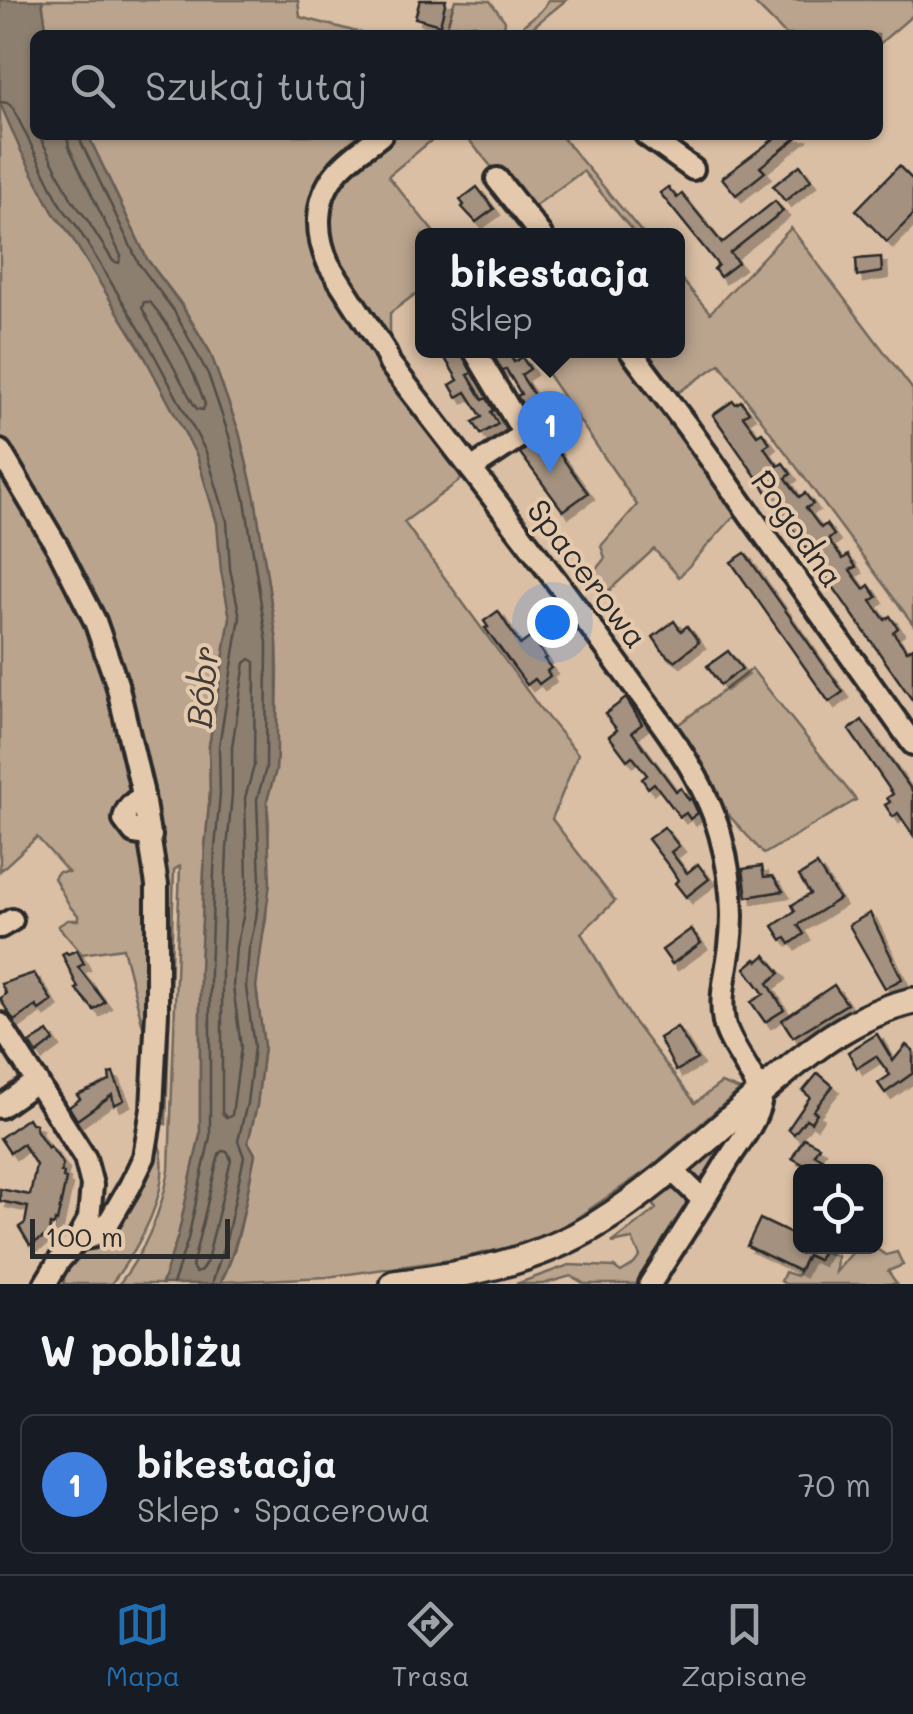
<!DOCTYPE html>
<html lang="pl">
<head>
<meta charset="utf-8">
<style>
	:root { --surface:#171b24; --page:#242831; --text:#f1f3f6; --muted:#9ea1a6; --line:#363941; --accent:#1f6fb2 }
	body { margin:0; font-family:Mali,sans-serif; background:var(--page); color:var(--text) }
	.controls { position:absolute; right:30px; bottom:30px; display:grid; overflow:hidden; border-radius:15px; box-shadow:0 2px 8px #0004 }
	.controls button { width:90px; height:90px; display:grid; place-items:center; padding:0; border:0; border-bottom:2px solid var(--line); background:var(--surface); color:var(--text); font:50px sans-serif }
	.scale { position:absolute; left:30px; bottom:25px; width:200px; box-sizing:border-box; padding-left:10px; border:5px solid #2b2b2b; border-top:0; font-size:28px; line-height:35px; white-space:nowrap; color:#2b2b2b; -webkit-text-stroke:8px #e5c9ac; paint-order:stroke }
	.you { position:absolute; left:552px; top:622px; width:35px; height:35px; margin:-25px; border:8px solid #fff; border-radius:50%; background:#1a73e8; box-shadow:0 0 0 15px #1a73e833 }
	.badge { display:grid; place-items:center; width:65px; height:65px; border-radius:50%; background:var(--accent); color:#fff; font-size:32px; font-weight:700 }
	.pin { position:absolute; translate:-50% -82px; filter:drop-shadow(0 2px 5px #0008) }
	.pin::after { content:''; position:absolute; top:52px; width:35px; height:30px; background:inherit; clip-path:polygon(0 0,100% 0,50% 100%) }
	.popup { position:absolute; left:415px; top:228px; width:270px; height:130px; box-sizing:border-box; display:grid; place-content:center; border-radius:15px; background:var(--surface); filter:drop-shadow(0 2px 8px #0005); font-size:32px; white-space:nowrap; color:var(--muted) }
	.popup b { font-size:38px; color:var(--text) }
	.popup::after { content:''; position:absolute; left:50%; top:100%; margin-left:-20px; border:20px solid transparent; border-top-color:var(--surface) }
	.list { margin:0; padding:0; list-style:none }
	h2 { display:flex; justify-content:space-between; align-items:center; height:130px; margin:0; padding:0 40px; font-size:42px }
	h2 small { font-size:32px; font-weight:400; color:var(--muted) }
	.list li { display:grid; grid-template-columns:65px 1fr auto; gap:30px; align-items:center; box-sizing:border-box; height:140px; margin:0 20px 20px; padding:0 20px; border:2px solid var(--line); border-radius:15px }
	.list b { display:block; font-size:38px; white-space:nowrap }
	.list p { margin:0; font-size:32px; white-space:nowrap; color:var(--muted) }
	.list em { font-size:32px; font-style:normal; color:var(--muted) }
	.icon { flex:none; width:55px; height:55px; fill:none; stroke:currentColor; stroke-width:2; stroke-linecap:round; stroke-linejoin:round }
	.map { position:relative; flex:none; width:913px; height:1284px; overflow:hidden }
	.search { position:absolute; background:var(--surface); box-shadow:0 2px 8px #0004; left:30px; right:30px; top:30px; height:110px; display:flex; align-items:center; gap:25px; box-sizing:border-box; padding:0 35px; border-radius:15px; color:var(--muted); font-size:38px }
	.sheet { height:290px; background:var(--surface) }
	nav { display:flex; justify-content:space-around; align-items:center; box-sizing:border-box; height:140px; border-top:2px solid var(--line); background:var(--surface); font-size:28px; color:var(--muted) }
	nav a { display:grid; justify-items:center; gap:5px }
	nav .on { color:var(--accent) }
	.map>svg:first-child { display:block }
	.green { fill:#baa48e; stroke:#72685c; stroke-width:2.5 }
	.water { fill:#8d7f6f; stroke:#665d54; stroke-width:2.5 }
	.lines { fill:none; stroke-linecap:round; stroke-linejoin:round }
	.shore { stroke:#524d46; stroke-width:2.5 }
	.building { fill:#a4917f; stroke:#2b2b2b; stroke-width:2.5; filter:url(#shadow) }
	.minor-casing { stroke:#2b2b2b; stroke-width:28 }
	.major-casing { stroke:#2b2b2b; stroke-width:32 }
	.minor { stroke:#e5c9ac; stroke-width:20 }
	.major { stroke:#e5c9ac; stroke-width:25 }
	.labels { text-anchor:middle; stroke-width:8; stroke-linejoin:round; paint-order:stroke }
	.street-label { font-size:32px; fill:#2b2b2b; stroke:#e5c9ac }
	.water-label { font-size:35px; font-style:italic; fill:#3f3c39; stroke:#e5c9ac }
</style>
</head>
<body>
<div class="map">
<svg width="913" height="1284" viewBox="0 0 913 1284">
	<defs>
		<filter id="shadow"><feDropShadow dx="6" dy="6" stdDeviation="0" flood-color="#0004"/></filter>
	</defs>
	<rect width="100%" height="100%" fill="#dabfa4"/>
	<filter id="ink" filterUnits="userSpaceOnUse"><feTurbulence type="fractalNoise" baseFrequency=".01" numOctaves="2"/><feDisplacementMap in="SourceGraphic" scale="20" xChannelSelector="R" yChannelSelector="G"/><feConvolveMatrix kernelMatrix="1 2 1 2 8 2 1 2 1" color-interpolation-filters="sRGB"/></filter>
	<g filter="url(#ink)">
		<g class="green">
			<path d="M 42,0 L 298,0 L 300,17 L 369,35 L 47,35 Z"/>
			<path d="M 455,0 L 490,1 L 505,21 L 504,28 L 496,35 L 490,35 L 474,24 L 447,26 Z"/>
			<path d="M 548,0 L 566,0 L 523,35 L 516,35 C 524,19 542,16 548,0 Z"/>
			<path d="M 751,0 L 913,0 L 913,15 L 878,45 L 878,35 L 786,35 Z"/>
			<path d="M 0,103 L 53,212 L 68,231 L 140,348 L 197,456 L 217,523 L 230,618 L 209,746 L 210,793 L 205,848 L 200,971 L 200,1135 L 178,1236 L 162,1284 L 119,1284 C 145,1252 162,1210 169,1170 L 180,866 L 174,870 L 166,1124 L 159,1122 L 162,1013 L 125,693 L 0,451 Z"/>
			<path d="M 88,135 L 438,135 L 388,176 L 436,235 L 422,235 L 422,289 L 390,313 L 390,364 L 470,473 L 404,522 L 539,707 L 578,754 L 552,819 L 615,901 L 581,933 L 631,1018 L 695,1103 L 721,1083 L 740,1090 L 650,1168 L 562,1228 L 510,1247 L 457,1259 L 327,1277 L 221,1282 C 241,1245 246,1196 255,1154 L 248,1142 L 257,1105 L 264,1046 L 256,987 L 259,951 L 266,920 L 269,825 L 267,800 L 276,770 L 278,671 L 277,642 L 255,498 L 239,432 L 210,352 L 182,305 L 147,259 Z"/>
			<path d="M 465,135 L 560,135 L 644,235 L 636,235 L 583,171 L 528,211 Z"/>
			<path d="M 791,228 L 913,390 L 913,624 L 720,364 L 663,403 L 738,512 L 679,577 L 654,549 L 601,598 L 589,578 L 605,558 L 601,546 L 637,505 L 532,351 L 678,350 L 678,275 L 710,313 Z"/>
			<path d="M 0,466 L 59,567 L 103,661 L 135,792 L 121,805 L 144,838 L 152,887 L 147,1042 L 123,948 L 82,954 L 58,926 L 68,920 L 78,920 L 78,915 L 71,908 L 54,878 L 58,872 L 68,872 L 37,837 L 0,871 Z"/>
			<path d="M 752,669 L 856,800 L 764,854 L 723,809 L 711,808 L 667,733 Z"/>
			<path d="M 155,1145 L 159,1145 C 174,1188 137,1251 111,1284 L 64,1284 L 64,1271 L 75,1258 L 73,1255 Z"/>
			<path d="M 712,1151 L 720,1159 L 703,1184 L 699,1185 L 691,1180 L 687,1170 Z"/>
			<path d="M 675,1189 L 686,1197 L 685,1210 L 638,1284 L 585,1284 L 571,1276 L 543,1284 L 516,1284 L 569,1265 L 614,1267 L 621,1272 L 634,1264 L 640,1256 L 632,1239 L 612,1243 L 656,1209 L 653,1203 L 670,1190 Z"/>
			<path d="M 857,1247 L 873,1247 L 886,1255 L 897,1252 L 903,1265 L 888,1271 L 897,1284 L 785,1284 L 781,1281 L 785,1272 L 797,1276 L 807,1255 L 818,1260 L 823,1251 L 837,1256 L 836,1272 Z"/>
		</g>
		<path class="water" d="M 0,0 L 42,0 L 47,35 L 35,35 L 35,135 L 88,135 L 147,259 L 181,305 L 210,352 L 239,432 L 255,498 L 277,642 L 277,749 L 276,770 L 267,800 L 270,883 L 256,987 L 264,1046 L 257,1105 L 248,1142 L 255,1154 C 246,1197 240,1244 220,1284 L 162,1284 L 178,1236 L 200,1135 L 200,971 L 205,848 L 210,793 L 209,746 L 230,618 L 221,571 L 217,523 L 197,456 L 140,348 L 68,231 L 53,212 L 20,149 L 0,103 Z"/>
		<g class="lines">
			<g class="shore">
				<path d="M 0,102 L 8,103 L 13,108 L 61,206 L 76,225 L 148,343 L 206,452 L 227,521 L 230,569 L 240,617 L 219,746 L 220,794 L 215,848 L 210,972 L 210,1137 L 188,1239 L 173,1284"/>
				<path d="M 39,135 L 72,200 L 86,218 L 113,261 L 119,263 L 121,256 L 69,147 L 67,135"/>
				<path d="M 80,135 L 81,142 L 139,264 L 174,311 L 208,374 L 229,436 L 245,500 L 267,643 L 266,768 L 257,799 L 260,882 L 256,919 L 249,949 L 246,987 L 254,1047 L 247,1103 L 238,1141 L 244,1157 L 227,1236 L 212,1284"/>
				<path d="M 144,302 L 150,302 C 176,333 192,367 205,404 L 203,410 L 197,409 L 193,403 L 142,308 Z"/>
				<path d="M 250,659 L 255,662 L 255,671 L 254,766 L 245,798 L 247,882 L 243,917 L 236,947 L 233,986 L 241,1047 L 232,1115 L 227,1118 L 222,1113 L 222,972 L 227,849 L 232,794 L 232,747 L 245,663 Z"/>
				<path d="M 222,1151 L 228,1152 L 231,1160 L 207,1261 L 201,1271 L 196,1273 L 192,1267 L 219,1154 Z"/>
			</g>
		</g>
		<g class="building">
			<path d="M 420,0 L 446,0 L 440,25 L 415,18 Z"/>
			<path d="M 779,135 L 800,135 L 760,167 L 765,172 L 736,195 L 722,178 Z"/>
			<path d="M 800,165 L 811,180 L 785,201 L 773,186 Z"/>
			<path d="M 899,166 L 913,180 L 913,215 L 887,242 L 856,210 Z"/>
			<path d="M 477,187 L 494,209 L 476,222 L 462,207 L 464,205 L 460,200 Z"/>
			<path d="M 668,187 L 677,198 L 682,194 L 722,243 L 775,201 L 783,211 L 730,253 L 738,263 L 720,277 L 714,269 L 718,265 L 660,193 Z"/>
			<path d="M 881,257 L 882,272 L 857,276 L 856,259 Z"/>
			<path d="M 440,350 L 460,350 L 472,373 L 468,375 L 483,400 L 487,398 L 494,410 L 491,412 L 498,424 L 481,434 L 473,422 L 482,417 L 466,392 L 457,397 L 450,385 L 458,380 Z"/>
			<path d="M 507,351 L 514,362 L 522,357 L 530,369 L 521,375 L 537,400 L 545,394 L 553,406 L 536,417 L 529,406 L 525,408 L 517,396 L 521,394 L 506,369 L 502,371 L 495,358 Z"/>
			<path d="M 733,401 L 736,404 L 741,401 L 749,412 L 743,416 L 757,435 L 762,432 L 770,443 L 764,447 L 778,466 L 783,463 L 791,474 L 786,478 L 799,497 L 805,493 L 813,504 L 806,508 L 821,528 L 826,524 L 834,535 L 828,540 L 843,559 L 848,555 L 856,567 L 850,570 L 864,589 L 869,585 L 877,597 L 871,601 L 885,620 L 890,616 L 898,628 L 893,632 L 907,651 L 913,647 L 913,701 L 713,415 Z"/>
			<path d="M 545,434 L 588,493 L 563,511 L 520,453 Z"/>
			<path d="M 745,553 L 843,692 L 829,702 L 731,562 Z"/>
			<path d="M 498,611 L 520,645 L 531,637 L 546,658 L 544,659 L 551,668 L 547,671 L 550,676 L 539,684 L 535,679 L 527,685 L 485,628 L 488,627 L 484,621 Z"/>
			<path d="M 674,621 L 681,631 L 687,626 L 699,642 L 675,661 L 664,653 L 653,637 Z"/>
			<path d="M 728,651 L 742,669 L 720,685 L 707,666 Z"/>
			<path d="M 626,698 L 642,724 L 632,732 L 676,791 L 681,788 L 689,800 L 691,798 L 698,813 L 690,819 L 686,813 L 680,817 L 654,783 L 648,788 L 642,779 L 647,775 L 632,756 L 627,760 L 609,736 L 617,730 L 605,714 Z"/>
			<path d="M 862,720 L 913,792 L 913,835 L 898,813 L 893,817 L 885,805 L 890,802 L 887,798 L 893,794 L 849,730 Z"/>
			<path d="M 664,827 L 679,846 L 671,852 L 687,873 L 698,864 L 709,879 L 686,897 L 675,883 L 678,880 L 671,869 L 648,839 Z"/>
			<path d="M 817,865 L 839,899 L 798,925 L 804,934 L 790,944 L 786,938 L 782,940 L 773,926 L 795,911 L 792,905 L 810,894 L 799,876 Z"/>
			<path d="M 762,866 L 764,877 L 773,876 L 783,891 L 747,897 L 743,869 Z"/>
			<path d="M 870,913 L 902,979 L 885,988 L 849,925 Z"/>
			<path d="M 691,929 L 701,943 L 672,964 L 662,950 Z"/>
			<path d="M 77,950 L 84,964 L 78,967 L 105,1002 L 94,1010 L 76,989 L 78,988 L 62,954 L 66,952 L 68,954 Z"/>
			<path d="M 765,955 L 780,973 L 768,983 L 784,1010 L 765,1022 L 751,1002 L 764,994 L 745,968 L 756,959 L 758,961 Z"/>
			<path d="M 34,973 L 52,1001 L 39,1010 L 36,1006 L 14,1021 L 0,999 L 6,993 L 1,984 Z"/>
			<path d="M 834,985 L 847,1004 L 793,1037 L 782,1020 Z"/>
			<path d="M 677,1027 L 697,1059 L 676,1071 L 659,1038 Z"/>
			<path d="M 48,1032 L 54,1041 L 37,1054 L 30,1043 Z"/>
			<path d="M 877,1034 L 893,1061 L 906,1045 L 913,1050 L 913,1073 L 885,1093 L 878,1083 L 890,1075 L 876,1056 L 857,1068 L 848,1052 Z"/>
			<path d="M 113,1073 L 124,1100 L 114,1105 L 112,1095 L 77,1120 L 69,1107 L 80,1099 L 77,1095 L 110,1081 L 109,1074 Z"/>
			<path d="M 818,1073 L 833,1086 L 813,1111 L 817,1113 L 811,1122 L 806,1119 L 794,1134 L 788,1129 L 810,1097 L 803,1091 Z"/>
			<path d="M 28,1118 L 31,1123 L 36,1124 L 35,1128 L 48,1148 L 50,1146 L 63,1164 L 61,1172 L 64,1173 L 63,1178 L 66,1179 L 57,1222 L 55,1221 L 54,1226 L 50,1225 L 49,1234 L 30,1245 L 19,1227 L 25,1223 L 28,1207 L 0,1201 L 0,1189 L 30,1195 L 36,1165 L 23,1144 L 10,1153 L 0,1138 Z"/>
			<path d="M 804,1138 L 819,1146 L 814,1154 L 823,1159 L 815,1171 L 792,1158 Z"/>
			<path d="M 760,1219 L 800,1238 L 800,1246 L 825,1246 L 818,1260 L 807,1255 L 799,1271 L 747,1246 Z"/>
		</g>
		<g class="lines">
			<defs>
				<g id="minor">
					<path d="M 381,135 C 366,147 349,157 337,172 C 314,199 315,235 329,265 L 384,350 L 390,364 C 466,462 542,560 615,660 C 654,714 701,768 720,834 C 730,870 735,909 730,946 C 727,971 719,997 724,1022 C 728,1046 764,1085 760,1103 C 755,1124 738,1144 727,1162 C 702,1203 676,1244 650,1284"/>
					<path d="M 646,135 L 693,169"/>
					<path d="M 497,179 L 541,235"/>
					<path d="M 630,350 L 687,426 L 913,744"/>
					<path d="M 0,451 L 58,548 L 95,621 L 117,684 L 142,790 L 157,885 L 157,1012 L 152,1109 L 144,1157 L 130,1186 L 110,1220 L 91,1237 L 78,1239"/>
					<path d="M 471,469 L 518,438 L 521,433 L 520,427 L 474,350"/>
					<path d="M 143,796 C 134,802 125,808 124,820 L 134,833 L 151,836"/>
					<path d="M 0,927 L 12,920"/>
					<path d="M 0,1024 L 85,1158 L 92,1185 L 89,1219 L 78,1239 L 59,1261 L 45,1284"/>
					<path d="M 0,1107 L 37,1081"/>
					<path d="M 671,1169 L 704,1201"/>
				</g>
				<path id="major" d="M 394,1284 C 465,1275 536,1262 597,1224 C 658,1187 710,1135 764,1090 C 809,1051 853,1015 913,1001"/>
			</defs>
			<use href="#minor" class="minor-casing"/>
			<use href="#major" class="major-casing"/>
			<use href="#minor" class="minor"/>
			<use href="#major" class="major"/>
		</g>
	</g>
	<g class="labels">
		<g class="street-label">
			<text transform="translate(797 529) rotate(55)" y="11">Pogodna</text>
			<text transform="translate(587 574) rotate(53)" y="11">Spacerowa</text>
		</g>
		<g class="water-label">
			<text transform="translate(203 687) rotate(-85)" y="12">Bóbr</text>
		</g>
	</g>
</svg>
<div class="controls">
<button><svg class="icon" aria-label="locate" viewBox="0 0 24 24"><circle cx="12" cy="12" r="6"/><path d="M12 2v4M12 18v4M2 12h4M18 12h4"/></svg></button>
</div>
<div class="scale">100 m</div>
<div class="you"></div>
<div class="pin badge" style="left:550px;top:473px;background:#3f7fe0">1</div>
<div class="popup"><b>bikestacja</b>Sklep</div>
<div class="search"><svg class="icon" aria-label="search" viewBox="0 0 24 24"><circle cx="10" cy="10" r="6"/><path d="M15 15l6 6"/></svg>Szukaj tutaj</div>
</div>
<section class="sheet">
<h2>W pobliżu<small></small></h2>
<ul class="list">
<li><span class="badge" style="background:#3f7fe0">1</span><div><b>bikestacja</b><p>Sklep · Spacerowa</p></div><em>70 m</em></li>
</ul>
</section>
<nav>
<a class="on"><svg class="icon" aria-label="map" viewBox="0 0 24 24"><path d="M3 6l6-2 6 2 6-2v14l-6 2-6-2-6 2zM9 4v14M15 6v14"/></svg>Mapa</a>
<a><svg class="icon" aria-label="directions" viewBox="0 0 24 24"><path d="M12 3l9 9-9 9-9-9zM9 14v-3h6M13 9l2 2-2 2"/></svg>Trasa</a>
<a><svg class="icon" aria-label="saved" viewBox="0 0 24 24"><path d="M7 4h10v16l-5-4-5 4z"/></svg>Zapisane</a>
</nav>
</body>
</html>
